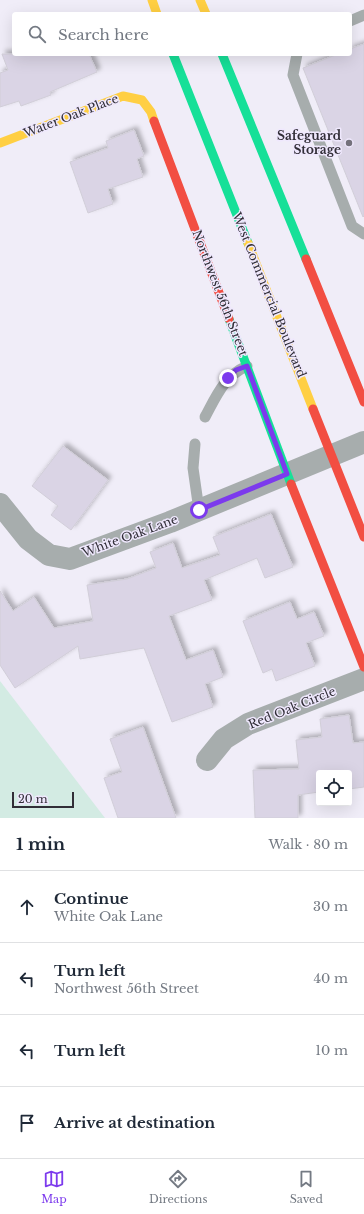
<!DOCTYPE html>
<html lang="en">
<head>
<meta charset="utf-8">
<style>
	:root { --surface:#fff; --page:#f2f2f3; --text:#1f2937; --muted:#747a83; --line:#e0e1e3; --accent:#7c3aed }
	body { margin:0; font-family:"Libre Baskerville",serif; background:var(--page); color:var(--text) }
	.controls { position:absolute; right:12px; bottom:12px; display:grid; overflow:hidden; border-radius:4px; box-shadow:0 4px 16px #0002 }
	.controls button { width:36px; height:36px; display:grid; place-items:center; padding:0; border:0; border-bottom:1px solid var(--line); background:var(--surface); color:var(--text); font:20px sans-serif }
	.scale { position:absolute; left:12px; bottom:10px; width:62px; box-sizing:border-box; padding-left:4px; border:2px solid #312e37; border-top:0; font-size:11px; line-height:14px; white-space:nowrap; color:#312e37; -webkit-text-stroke:3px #efe8fd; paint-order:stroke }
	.stop { position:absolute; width:12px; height:12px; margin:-9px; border:3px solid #7c3aed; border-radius:50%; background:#fff }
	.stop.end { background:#7c3aed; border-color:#fff; box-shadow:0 1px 4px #0008 }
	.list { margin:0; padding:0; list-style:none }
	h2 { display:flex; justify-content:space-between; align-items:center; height:52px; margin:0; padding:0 16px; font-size:17px }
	h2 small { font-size:13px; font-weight:400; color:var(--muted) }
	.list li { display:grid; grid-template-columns:26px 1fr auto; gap:12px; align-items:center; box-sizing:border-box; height:72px; padding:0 16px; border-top:1px solid var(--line) }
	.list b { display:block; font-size:15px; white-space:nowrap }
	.list p { margin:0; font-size:13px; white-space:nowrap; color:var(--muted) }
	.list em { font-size:13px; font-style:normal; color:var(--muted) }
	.icon { flex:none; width:22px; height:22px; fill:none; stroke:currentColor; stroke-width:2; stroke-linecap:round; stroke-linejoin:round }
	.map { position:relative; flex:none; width:364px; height:818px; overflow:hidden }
	.search { position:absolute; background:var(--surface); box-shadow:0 4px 16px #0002; left:12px; right:12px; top:12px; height:44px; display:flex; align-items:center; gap:10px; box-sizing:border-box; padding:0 14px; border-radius:4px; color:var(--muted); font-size:15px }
	.sheet { height:340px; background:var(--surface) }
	nav { display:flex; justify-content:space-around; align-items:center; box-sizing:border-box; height:56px; border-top:1px solid var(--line); background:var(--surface); font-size:11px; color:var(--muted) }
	nav a { display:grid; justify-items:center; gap:2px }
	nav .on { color:var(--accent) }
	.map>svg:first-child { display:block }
	.green { fill:#d3ebe3 }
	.building { fill:#dad4e5; stroke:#d1ced8; filter:url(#shadow) }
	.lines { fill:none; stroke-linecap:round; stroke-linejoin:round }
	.lane { stroke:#a7adad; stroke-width:11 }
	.street { stroke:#a7adad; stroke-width:22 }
	.fast { stroke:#16e098; stroke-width:9 }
	.slow { stroke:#ffcf43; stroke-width:9 }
	.jam { stroke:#f24e42; stroke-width:9 }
	.route { stroke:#7c3aed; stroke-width:5 }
	.poi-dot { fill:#74717b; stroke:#efe8fd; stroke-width:1.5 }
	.labels { text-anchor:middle; stroke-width:3; stroke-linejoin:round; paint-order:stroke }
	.street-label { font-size:12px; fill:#312e37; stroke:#efe8fd }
	.poi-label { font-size:12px; font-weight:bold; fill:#312e37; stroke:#efe8fd; text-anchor:end }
</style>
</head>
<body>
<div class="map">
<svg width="364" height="818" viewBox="0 0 364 818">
	<defs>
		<filter id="shadow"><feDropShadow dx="3.5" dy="-3.5" stdDeviation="2" flood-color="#0004"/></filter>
	</defs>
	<rect width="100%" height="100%" fill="#f0edf8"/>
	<path class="green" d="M 0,681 L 105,818 L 0,818 Z"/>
	<g class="building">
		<path d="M 364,44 L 364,216 L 363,217 L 303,68 L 338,54 L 350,54 L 350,49 Z"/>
		<path d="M 2,54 L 89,54 L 97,72 L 50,92 L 51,95 L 21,106 L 19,101 L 0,107 L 0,73 L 8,70 Z"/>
		<path d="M 134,130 L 144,156 L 137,159 L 143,177 L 108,189 L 113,204 L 88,213 L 70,162 L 108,148 L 106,141 Z"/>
		<path d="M 63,446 L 108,480 L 71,530 L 51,515 L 58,506 L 32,486 Z"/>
		<path d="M 271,514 L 293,567 L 265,578 L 257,558 L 204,580 L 212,600 L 169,616 L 186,660 L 213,650 L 223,677 L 205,684 L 213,707 L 172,722 L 144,648 L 80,659 L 78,646 L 15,688 L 0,665 L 0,591 L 13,611 L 34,597 L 54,628 L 93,621 L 87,585 L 127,579 L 156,568 L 150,552 L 173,543 L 182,568 L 220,555 L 213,537 Z"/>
		<path d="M 290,602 L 297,619 L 314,612 L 324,636 L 306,643 L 315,666 L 276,681 L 272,669 L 263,673 L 243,621 Z"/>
		<path d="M 349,715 L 353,743 L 364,742 L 364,787 L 349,789 L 349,773 L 319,773 L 319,792 L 298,795 L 298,818 L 255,818 L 253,770 L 299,769 L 296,740 L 322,737 L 320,719 Z"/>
		<path d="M 143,727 L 176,818 L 118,818 L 104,778 L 122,772 L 110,739 Z"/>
	</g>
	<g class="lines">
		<g class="lane">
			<path d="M 350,21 L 364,15"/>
			<path d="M 297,54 L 293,75 L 352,226 L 364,234"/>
			<path d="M 205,417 C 216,397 224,376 247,366"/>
			<path d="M 195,444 L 193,468 L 199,510"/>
		</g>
		<g class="street">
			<path d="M 0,504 L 28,539 L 49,555 L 70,559 L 170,522 L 364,442"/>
			<path d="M 207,760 L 224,739 L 248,724 L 364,679"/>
		</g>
		<g class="fast">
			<path d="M 173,54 L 248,243"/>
			<path d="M 222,54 L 306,259"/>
			<path d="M 229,319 L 291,484"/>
		</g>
		<g class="slow">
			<path d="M 152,0 L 157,14"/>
			<path d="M 200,0 L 206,14"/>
			<path d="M 0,143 L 123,96 L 142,100 L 151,112 L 154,121"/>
			<path d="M 248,243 L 313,409"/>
		</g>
		<g class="jam">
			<path d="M 154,121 L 229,319"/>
			<path d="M 306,259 L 364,402"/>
			<path d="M 313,409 L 364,537"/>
			<path d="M 291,484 L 364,667"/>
		</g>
	</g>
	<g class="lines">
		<path class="route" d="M 199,510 L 287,474 L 247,366 L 236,370 L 228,378"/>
	</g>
	<circle class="poi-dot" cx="349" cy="143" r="4"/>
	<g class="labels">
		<g class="street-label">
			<text transform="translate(71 116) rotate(-21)" y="4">Water Oak Place</text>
			<text transform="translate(220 293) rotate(69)" y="4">Northwest 56th Street</text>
			<text transform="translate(269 295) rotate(68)" y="4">West Commercial Boulevard</text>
			<text transform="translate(130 536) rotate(-20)" y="4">White Oak Lane</text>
			<text transform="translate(292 708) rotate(-22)" y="4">Red Oak Circle</text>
		</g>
		<g class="poi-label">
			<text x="341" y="140">Safeguard<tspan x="341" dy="14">Storage</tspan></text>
		</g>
	</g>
</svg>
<div class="controls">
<button><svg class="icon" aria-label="locate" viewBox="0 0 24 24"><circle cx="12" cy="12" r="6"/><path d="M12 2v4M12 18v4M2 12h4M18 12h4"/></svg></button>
</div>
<div class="scale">20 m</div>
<div class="stop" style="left:199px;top:510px"></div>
<div class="stop end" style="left:228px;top:378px"></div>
<div class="search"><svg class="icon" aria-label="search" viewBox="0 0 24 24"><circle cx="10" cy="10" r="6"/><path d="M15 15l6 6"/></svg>Search here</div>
</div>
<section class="sheet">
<h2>1 min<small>Walk · 80 m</small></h2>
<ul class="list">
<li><svg class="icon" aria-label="ahead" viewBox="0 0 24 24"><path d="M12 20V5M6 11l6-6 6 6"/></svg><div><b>Continue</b><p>White Oak Lane</p></div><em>30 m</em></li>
<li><svg class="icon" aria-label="left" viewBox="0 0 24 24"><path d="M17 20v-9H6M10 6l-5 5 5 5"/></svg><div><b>Turn left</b><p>Northwest 56th Street</p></div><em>40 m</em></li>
<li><svg class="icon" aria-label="left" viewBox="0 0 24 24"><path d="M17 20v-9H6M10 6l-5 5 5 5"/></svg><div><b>Turn left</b></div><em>10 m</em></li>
<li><svg class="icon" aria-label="arrive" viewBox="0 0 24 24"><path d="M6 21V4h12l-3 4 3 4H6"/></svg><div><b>Arrive at destination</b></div></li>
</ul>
</section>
<nav>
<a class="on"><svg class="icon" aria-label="map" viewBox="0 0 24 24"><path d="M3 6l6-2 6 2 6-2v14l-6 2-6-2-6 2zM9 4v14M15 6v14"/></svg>Map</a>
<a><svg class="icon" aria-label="directions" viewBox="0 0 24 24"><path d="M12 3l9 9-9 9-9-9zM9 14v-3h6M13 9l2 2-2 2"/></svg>Directions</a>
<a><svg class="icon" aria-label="saved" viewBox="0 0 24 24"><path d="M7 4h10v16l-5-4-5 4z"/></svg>Saved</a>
</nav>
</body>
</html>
